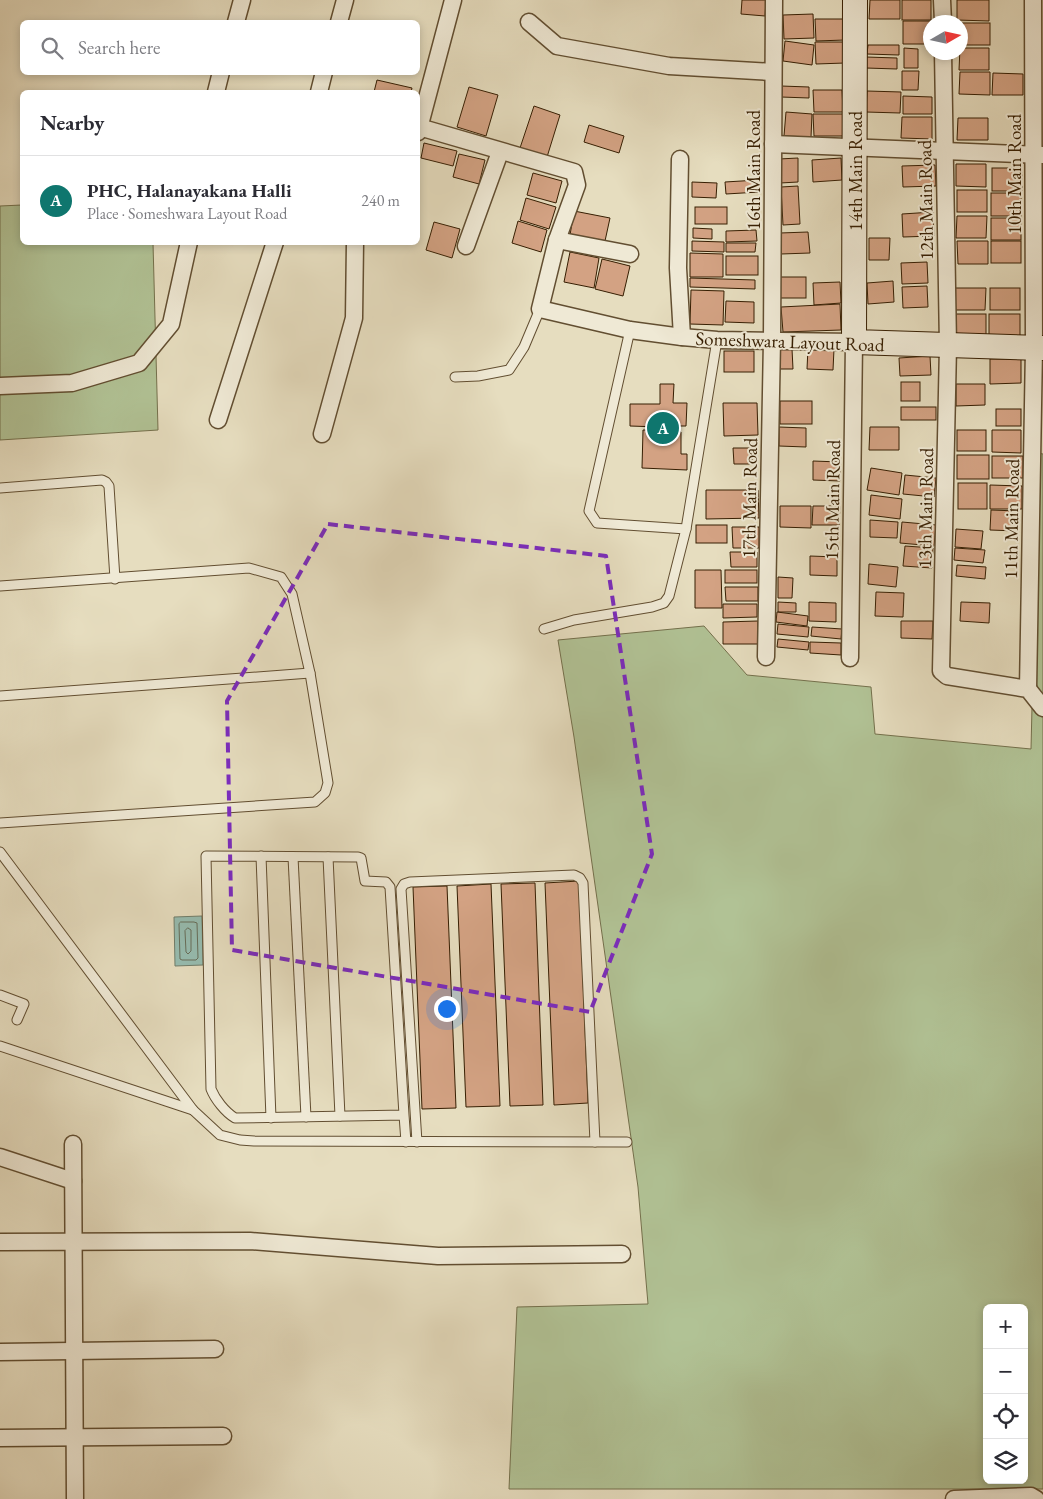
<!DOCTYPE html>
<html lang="en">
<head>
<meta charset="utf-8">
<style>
	:root { --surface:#fff; --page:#f2f2f3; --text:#2b2b33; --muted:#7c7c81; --line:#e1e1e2; --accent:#0f766e }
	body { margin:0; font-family:"EB Garamond",serif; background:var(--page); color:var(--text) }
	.controls { position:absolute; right:15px; bottom:15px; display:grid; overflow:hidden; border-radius:8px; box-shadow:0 2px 8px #0003 }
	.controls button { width:45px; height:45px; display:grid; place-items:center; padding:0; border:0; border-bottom:1px solid var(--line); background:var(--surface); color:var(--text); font:25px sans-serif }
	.compass { position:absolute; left:923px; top:15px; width:45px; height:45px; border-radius:50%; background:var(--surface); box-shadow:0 2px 8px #0003; rotate:81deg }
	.you { position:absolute; left:446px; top:1008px; width:18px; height:18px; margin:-12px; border:4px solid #fff; border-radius:50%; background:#1a73e8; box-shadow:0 0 0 8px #1a73e833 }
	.badge { display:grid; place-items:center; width:32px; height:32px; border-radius:50%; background:var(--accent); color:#fff; font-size:16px; font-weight:700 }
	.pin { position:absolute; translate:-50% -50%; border:2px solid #fff; box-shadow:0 1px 5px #0006 }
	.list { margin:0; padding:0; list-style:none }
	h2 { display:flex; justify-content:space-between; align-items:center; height:65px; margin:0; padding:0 20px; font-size:21px }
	h2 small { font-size:16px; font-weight:400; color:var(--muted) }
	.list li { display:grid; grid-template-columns:32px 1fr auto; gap:15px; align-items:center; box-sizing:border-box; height:90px; padding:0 20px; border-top:1px solid var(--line) }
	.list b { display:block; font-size:19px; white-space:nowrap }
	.list p { margin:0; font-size:16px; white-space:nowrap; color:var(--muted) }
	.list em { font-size:16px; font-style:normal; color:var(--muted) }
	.icon { flex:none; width:28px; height:28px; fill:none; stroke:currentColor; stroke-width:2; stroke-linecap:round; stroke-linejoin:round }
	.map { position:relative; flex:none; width:1043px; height:1499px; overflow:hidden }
	.search { position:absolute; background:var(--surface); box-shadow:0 2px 8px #0003; left:20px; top:20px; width:400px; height:55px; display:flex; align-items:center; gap:12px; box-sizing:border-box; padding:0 18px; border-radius:8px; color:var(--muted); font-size:19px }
	.panel { position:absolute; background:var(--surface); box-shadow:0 2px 8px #0003; left:20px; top:90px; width:400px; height:155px; border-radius:8px }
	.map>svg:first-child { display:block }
	.green { fill:#b1c295; stroke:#74704c; fill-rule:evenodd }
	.water { fill:#96bcb0; stroke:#707d6a }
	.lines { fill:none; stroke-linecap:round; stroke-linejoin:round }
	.shore { stroke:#666d59; stroke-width:1 }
	.building { fill:#d3a283; stroke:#361e02 }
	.lane-casing { stroke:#624e31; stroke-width:11 }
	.street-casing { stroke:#624e31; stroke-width:19 }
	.secondary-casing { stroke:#361e02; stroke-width:26 }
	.lane { stroke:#efe9d5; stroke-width:9 }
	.street { stroke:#efe9d5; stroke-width:16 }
	.secondary { stroke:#efe9d5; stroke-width:24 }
	.marked { fill:none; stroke:#7b2cbf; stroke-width:4; stroke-dasharray:10 6; stroke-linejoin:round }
	.labels { text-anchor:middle; stroke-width:4; stroke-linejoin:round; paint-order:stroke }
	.street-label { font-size:19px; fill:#361e02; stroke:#efe9d5 }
</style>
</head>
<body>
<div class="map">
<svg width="1043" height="1499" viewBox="0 0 1043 1499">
	<rect width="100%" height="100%" fill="#e6ddbf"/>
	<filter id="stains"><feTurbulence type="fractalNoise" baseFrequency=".004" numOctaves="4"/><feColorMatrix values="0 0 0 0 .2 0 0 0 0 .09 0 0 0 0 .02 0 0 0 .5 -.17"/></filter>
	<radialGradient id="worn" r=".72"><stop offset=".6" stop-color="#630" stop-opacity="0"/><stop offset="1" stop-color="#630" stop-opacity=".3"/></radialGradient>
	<g class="green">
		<path d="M 22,205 L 22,242 L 153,243 L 158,430 L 0,440 L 0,206 Z"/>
		<path d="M 1038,453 L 1043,454 L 1043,1489 L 509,1489 L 517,1307 L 648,1304 L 638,1187 L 574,737 L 558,640 L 704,626 L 747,675 L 871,687 L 875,734 L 1031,749 ZM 987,1308 L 1024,1308 L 1024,1480 L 987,1480 Z"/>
	</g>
	<path class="water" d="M 202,916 L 203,965 L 175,966 L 174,917 Z"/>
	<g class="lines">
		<g class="shore">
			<path d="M 181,922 L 194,922 L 197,923 L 198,958 L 196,960 L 182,960 L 180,959 L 179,924 Z"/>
			<path d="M 188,928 L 191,930 L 191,951 L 188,954 L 186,952 L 185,931 Z"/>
		</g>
	</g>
	<g class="building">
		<path d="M 742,0 L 766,0 L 765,16 L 741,14 Z"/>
		<path d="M 870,0 L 900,0 L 900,19 L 869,19 Z"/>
		<rect x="902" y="0" width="29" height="20"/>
		<path d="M 957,0 L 989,0 L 989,21 L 957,20 Z"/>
		<path d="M 813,14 L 814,38 L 784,39 L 783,15 Z"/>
		<path d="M 815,19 L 845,19 L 845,40 L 816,41 Z"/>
		<path d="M 903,21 L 931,21 L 930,44 L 903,44 Z"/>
		<rect x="960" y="23" width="30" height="22"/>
		<path d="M 785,41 L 814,45 L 812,65 L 783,61 Z"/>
		<path d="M 815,42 L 844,42 L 845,63 L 816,64 Z"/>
		<path d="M 868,45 L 899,45 L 899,55 L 867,54 Z"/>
		<path d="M 904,48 L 918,49 L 918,68 L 904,68 Z"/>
		<path d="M 960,48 L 989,48 L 989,70 L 959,70 Z"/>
		<path d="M 866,57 L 897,58 L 897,69 L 866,68 Z"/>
		<path d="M 902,71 L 919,71 L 918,90 L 902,90 Z"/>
		<path d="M 960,72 L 990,72 L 990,95 L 959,94 Z"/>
		<path d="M 993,73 L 1023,74 L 1023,95 L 992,95 Z"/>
		<path d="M 377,80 L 412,88 L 411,92 L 374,92 Z"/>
		<path d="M 781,86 L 809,87 L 809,98 L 781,97 Z"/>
		<path d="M 469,87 L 498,95 L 486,136 L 457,127 Z"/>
		<path d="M 813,90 L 842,90 L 843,112 L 814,112 Z"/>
		<path d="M 867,91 L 901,92 L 900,113 L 866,112 Z"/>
		<path d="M 903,96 L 932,97 L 932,114 L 903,114 Z"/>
		<path d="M 534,106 L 560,115 L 547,157 L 520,148 Z"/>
		<path d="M 786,112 L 812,114 L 811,137 L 784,136 Z"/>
		<path d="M 813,114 L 843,114 L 843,136 L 814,136 Z"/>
		<path d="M 902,117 L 932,117 L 932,139 L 901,138 Z"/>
		<path d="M 958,118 L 988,118 L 988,140 L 957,140 Z"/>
		<path d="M 589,125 L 624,136 L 619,153 L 584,142 Z"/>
		<path d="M 424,143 L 457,151 L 453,166 L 421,158 Z"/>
		<path d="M 459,154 L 485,160 L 479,184 L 453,177 Z"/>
		<path d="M 798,158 L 798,182 L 780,183 L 779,159 Z"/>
		<path d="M 841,158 L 842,180 L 813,182 L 812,160 Z"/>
		<path d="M 956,164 L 986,164 L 986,187 L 956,186 Z"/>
		<path d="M 935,165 L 936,186 L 903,187 L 902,166 Z"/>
		<rect x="992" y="168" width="30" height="23"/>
		<path d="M 533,173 L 562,181 L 556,203 L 527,195 Z"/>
		<path d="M 758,180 L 759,192 L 726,194 L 725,182 Z"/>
		<path d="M 692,182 L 717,183 L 716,198 L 692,197 Z"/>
		<path d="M 798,186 L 800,224 L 783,225 L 781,187 Z"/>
		<rect x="957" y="190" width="30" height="22"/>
		<rect x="991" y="193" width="30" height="23"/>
		<path d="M 526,198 L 556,207 L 549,229 L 520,220 Z"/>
		<rect x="695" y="207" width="32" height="17"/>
		<path d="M 574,211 L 610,218 L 605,241 L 570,235 Z"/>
		<path d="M 933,212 L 934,236 L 903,237 L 902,214 Z"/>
		<path d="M 957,216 L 987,216 L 986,238 L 956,238 Z"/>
		<rect x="991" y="218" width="30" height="22"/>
		<path d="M 518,221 L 547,230 L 541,252 L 512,243 Z"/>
		<path d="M 434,222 L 460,229 L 452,258 L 426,250 Z"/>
		<path d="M 693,228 L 712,229 L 712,239 L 693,238 Z"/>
		<path d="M 756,230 L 757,241 L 726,242 L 726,231 Z"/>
		<path d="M 808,232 L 810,253 L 781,254 L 780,233 Z"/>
		<path d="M 869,238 L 890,238 L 889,260 L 869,260 Z"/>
		<path d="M 692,241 L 724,242 L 724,252 L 692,251 Z"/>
		<path d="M 957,241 L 988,241 L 988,264 L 958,264 Z"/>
		<rect x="991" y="241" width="30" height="22"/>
		<path d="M 726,243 L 756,243 L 755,252 L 726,252 Z"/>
		<path d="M 570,252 L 599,258 L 594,288 L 564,282 Z"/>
		<path d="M 690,253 L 723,254 L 723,277 L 690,277 Z"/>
		<rect x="726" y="256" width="32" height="19"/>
		<path d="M 602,259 L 630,266 L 623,296 L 595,289 Z"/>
		<path d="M 927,262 L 928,283 L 902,284 L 901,263 Z"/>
		<rect x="778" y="277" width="28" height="21"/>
		<path d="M 690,278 L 755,280 L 755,289 L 690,287 Z"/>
		<path d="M 893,281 L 894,302 L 868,304 L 867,283 Z"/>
		<path d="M 840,282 L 841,303 L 814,305 L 813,283 Z"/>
		<path d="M 927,286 L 928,307 L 903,308 L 902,287 Z"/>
		<path d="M 955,288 L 986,288 L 985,310 L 955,310 Z"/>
		<rect x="990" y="288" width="30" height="22"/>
		<path d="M 691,290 L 724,291 L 723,325 L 690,324 Z"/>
		<path d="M 726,301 L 754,302 L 754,323 L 725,322 Z"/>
		<path d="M 840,304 L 841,330 L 783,332 L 781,307 Z"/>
		<rect x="956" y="314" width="30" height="22"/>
		<rect x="989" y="314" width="31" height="22"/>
		<path d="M 808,348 L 834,349 L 833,370 L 807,369 Z"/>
		<path d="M 778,349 L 792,349 L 793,369 L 778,369 Z"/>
		<rect x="724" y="351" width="30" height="21"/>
		<path d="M 930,356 L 931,375 L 900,376 L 899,358 Z"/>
		<path d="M 990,359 L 1021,359 L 1021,383 L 990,384 Z"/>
		<rect x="901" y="382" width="19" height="19"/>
		<path d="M 660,384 L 674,384 L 673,403 L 687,403 L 686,426 L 667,426 L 667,431 L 681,432 L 681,454 L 687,454 L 687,470 L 642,468 L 643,430 L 660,430 L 660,427 L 630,426 L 630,404 L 660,404 Z"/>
		<path d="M 956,384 L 985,384 L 985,405 L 956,406 Z"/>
		<rect x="780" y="401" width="32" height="23"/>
		<path d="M 723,403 L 757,403 L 758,435 L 724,436 Z"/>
		<rect x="901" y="407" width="35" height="13"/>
		<rect x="996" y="409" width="25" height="17"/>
		<path d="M 779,427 L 806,428 L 806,447 L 779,446 Z"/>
		<path d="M 870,427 L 899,427 L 899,450 L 869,450 Z"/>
		<rect x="957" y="430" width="29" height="21"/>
		<path d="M 992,430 L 1021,430 L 1021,453 L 992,452 Z"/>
		<path d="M 733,448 L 752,448 L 752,464 L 734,464 Z"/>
		<rect x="957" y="455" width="32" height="24"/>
		<rect x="992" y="456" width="31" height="22"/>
		<path d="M 813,461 L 840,462 L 840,481 L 813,480 Z"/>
		<path d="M 871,468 L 902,473 L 899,495 L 867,490 Z"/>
		<path d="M 905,475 L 936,478 L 934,497 L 903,494 Z"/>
		<rect x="958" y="483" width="29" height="26"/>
		<path d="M 990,485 L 1022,486 L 1022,509 L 990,509 Z"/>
		<path d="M 706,490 L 758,490 L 759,518 L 706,519 Z"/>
		<path d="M 871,495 L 902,499 L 900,519 L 869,515 Z"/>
		<path d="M 780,506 L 811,506 L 811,528 L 780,527 Z"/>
		<path d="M 813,506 L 840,506 L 839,525 L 812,525 Z"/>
		<path d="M 991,510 L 1018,511 L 1017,531 L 990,530 Z"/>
		<path d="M 870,520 L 898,522 L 897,538 L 870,537 Z"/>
		<path d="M 902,522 L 936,525 L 934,546 L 900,543 Z"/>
		<rect x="696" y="525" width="31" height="18"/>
		<path d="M 732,527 L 759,527 L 759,548 L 733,548 Z"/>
		<path d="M 956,529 L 983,531 L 981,549 L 955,547 Z"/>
		<path d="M 905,546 L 933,548 L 932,568 L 903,566 Z"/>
		<path d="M 955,548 L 985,550 L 983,563 L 954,560 Z"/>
		<path d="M 730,552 L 757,552 L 757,567 L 731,567 Z"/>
		<path d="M 810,556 L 837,557 L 837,576 L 810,575 Z"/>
		<path d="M 869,564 L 898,567 L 896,587 L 868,584 Z"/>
		<path d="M 957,565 L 986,567 L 985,579 L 956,576 Z"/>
		<path d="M 695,570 L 721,570 L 722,608 L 695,608 Z"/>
		<rect x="725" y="570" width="32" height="13"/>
		<path d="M 778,577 L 793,578 L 792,598 L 778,598 Z"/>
		<path d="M 725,587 L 758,587 L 758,601 L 726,601 Z"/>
		<path d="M 876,592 L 904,593 L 903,617 L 875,616 Z"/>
		<path d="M 778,602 L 796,603 L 796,612 L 778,612 Z"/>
		<path d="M 809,602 L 836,603 L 836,622 L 809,621 Z"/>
		<path d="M 961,602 L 990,603 L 989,623 L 960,621 Z"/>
		<path d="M 723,604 L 757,604 L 757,617 L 723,618 Z"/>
		<path d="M 777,612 L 808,616 L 807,626 L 776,622 Z"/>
		<path d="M 758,621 L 758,644 L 723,644 L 723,622 Z"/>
		<path d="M 901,621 L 933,621 L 932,639 L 901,638 Z"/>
		<path d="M 778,624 L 809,627 L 808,637 L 777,634 Z"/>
		<path d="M 812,627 L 842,629 L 841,639 L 811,636 Z"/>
		<path d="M 778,639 L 809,642 L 808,650 L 777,647 Z"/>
		<path d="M 810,642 L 841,643 L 841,655 L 810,653 Z"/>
		<path d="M 579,881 L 588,1103 L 554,1105 L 545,883 Z"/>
		<path d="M 535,883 L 543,1105 L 510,1106 L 501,884 Z"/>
		<path d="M 491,884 L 500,1106 L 466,1107 L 457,886 Z"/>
		<path d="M 447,886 L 456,1108 L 422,1109 L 413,887 Z"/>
	</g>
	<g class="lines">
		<defs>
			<g id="lane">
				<path d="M 630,330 L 589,511 L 597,523 L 686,529"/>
				<path d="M 455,377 L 478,376 L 509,370 L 524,347 L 540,309"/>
				<path d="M 0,488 L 102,480 L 106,482 L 109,486 L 115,579"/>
				<path d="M 0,586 L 249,568 L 281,577 L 292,594 L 310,673 L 328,783 L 325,793 L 315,802 L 0,823"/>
				<path d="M 544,629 L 574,620 L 652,607 L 664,603 L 669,596 L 686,529 L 717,340"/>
				<path d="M 0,696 L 310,673"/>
				<path d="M 0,852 L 193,1110 L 220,1135 L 240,1140 L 254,1141 L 627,1142"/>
				<path d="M 261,856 L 271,1118"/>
				<path d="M 293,857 L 306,1117"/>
				<path d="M 328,857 L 340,1116"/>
				<path d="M 0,995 L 24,1004 L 17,1020"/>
				<path d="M 0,1046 L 193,1110"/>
				<path d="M 404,1115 L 235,1118 C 225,1112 215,1099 211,1089 L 206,856 L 358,857 L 361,858 L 365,881 L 386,882 L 390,887 L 404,1115 L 406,1142"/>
				<path d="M 417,1142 L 401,889 L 404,884 L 410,882 L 574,875 L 580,878 L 583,883 L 595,1142"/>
			</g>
			<g id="street">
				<path d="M 942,0 L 943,22"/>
				<path d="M 236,22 L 242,0"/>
				<path d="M 339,22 L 345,0"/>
				<path d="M 529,22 L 557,46 L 669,66 L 773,72"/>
				<path d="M 943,52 L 948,346 L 941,671 L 947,676 L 1028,689 L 1043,708"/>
				<path d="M 216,92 L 221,72"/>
				<path d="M 319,92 L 324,72"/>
				<path d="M 419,127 L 574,172 L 577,185 L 557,240 L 540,309 L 630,330 L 682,337 L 717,340 L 854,342 L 850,658"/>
				<path d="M 418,132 L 453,0"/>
				<path d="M 773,144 L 1043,155"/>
				<path d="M 680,159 L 678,268 L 682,337"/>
				<path d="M 557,240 L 630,254"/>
				<path d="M 466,246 L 500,152"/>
				<path d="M 0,386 L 72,383 L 139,363 L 171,324 L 189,242"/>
				<path d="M 218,420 L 275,242"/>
				<path d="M 322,434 L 354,318 L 355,242"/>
				<path d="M 766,657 L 772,340 L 774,0"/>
				<path d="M 1028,689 L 1034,348 L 1033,0"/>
				<path d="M 73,1144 L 75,1499"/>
				<path d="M 0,1157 L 73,1181"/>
				<path d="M 0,1242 L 250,1241 L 438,1256 L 622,1254"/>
				<path d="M 0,1352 L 215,1349"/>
				<path d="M 0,1438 L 223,1436"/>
				<path d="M 954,1499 L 1031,1496 L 1036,1499"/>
			</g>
			<path id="secondary" d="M 855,0 L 854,342 L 1043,348"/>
		</defs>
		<use href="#lane" class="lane-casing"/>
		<use href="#street" class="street-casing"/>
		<use href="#secondary" class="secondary-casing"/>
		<use href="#lane" class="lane"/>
		<use href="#street" class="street"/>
		<use href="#secondary" class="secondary"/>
	</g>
	<path class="marked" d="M 328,524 L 606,556 L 652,854 L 590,1012 L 232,950 L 227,701 Z"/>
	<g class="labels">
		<g class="street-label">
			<text transform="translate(753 170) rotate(-90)" y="7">16th Main Road</text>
			<text transform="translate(855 171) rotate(-90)" y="7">14th Main Road</text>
			<text transform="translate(1014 174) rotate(-90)" y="7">10th Main Road</text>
			<text transform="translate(925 200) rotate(-91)" y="7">12th Main Road</text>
			<text transform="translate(790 341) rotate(2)" y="7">Someshwara Layout Road</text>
			<text transform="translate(749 498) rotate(-89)" y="7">17th Main Road</text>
			<text transform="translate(832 500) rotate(-89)" y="7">15th Main Road</text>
			<text transform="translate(925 508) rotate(-89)" y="7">13th Main Road</text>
			<text transform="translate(1011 519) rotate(-89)" y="7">11th Main Road</text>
		</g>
	</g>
	<rect width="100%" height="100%" filter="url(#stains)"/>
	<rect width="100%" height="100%" fill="url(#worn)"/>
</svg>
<div class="controls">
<button>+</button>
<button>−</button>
<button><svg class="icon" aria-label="locate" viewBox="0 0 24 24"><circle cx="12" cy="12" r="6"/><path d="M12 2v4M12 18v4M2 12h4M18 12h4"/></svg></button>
<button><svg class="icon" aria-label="layers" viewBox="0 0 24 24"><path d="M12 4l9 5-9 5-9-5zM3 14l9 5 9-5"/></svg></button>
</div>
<svg class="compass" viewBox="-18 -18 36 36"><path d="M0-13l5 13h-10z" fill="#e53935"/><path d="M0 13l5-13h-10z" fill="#7c7c81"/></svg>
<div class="you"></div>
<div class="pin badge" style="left:663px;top:428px">A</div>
<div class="search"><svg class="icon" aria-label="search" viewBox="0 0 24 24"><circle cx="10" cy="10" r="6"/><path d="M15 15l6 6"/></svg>Search here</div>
<section class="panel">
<h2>Nearby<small></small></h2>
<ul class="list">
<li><span class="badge">A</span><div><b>PHC, Halanayakana Halli</b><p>Place · Someshwara Layout Road</p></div><em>240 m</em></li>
</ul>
</section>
</div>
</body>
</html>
